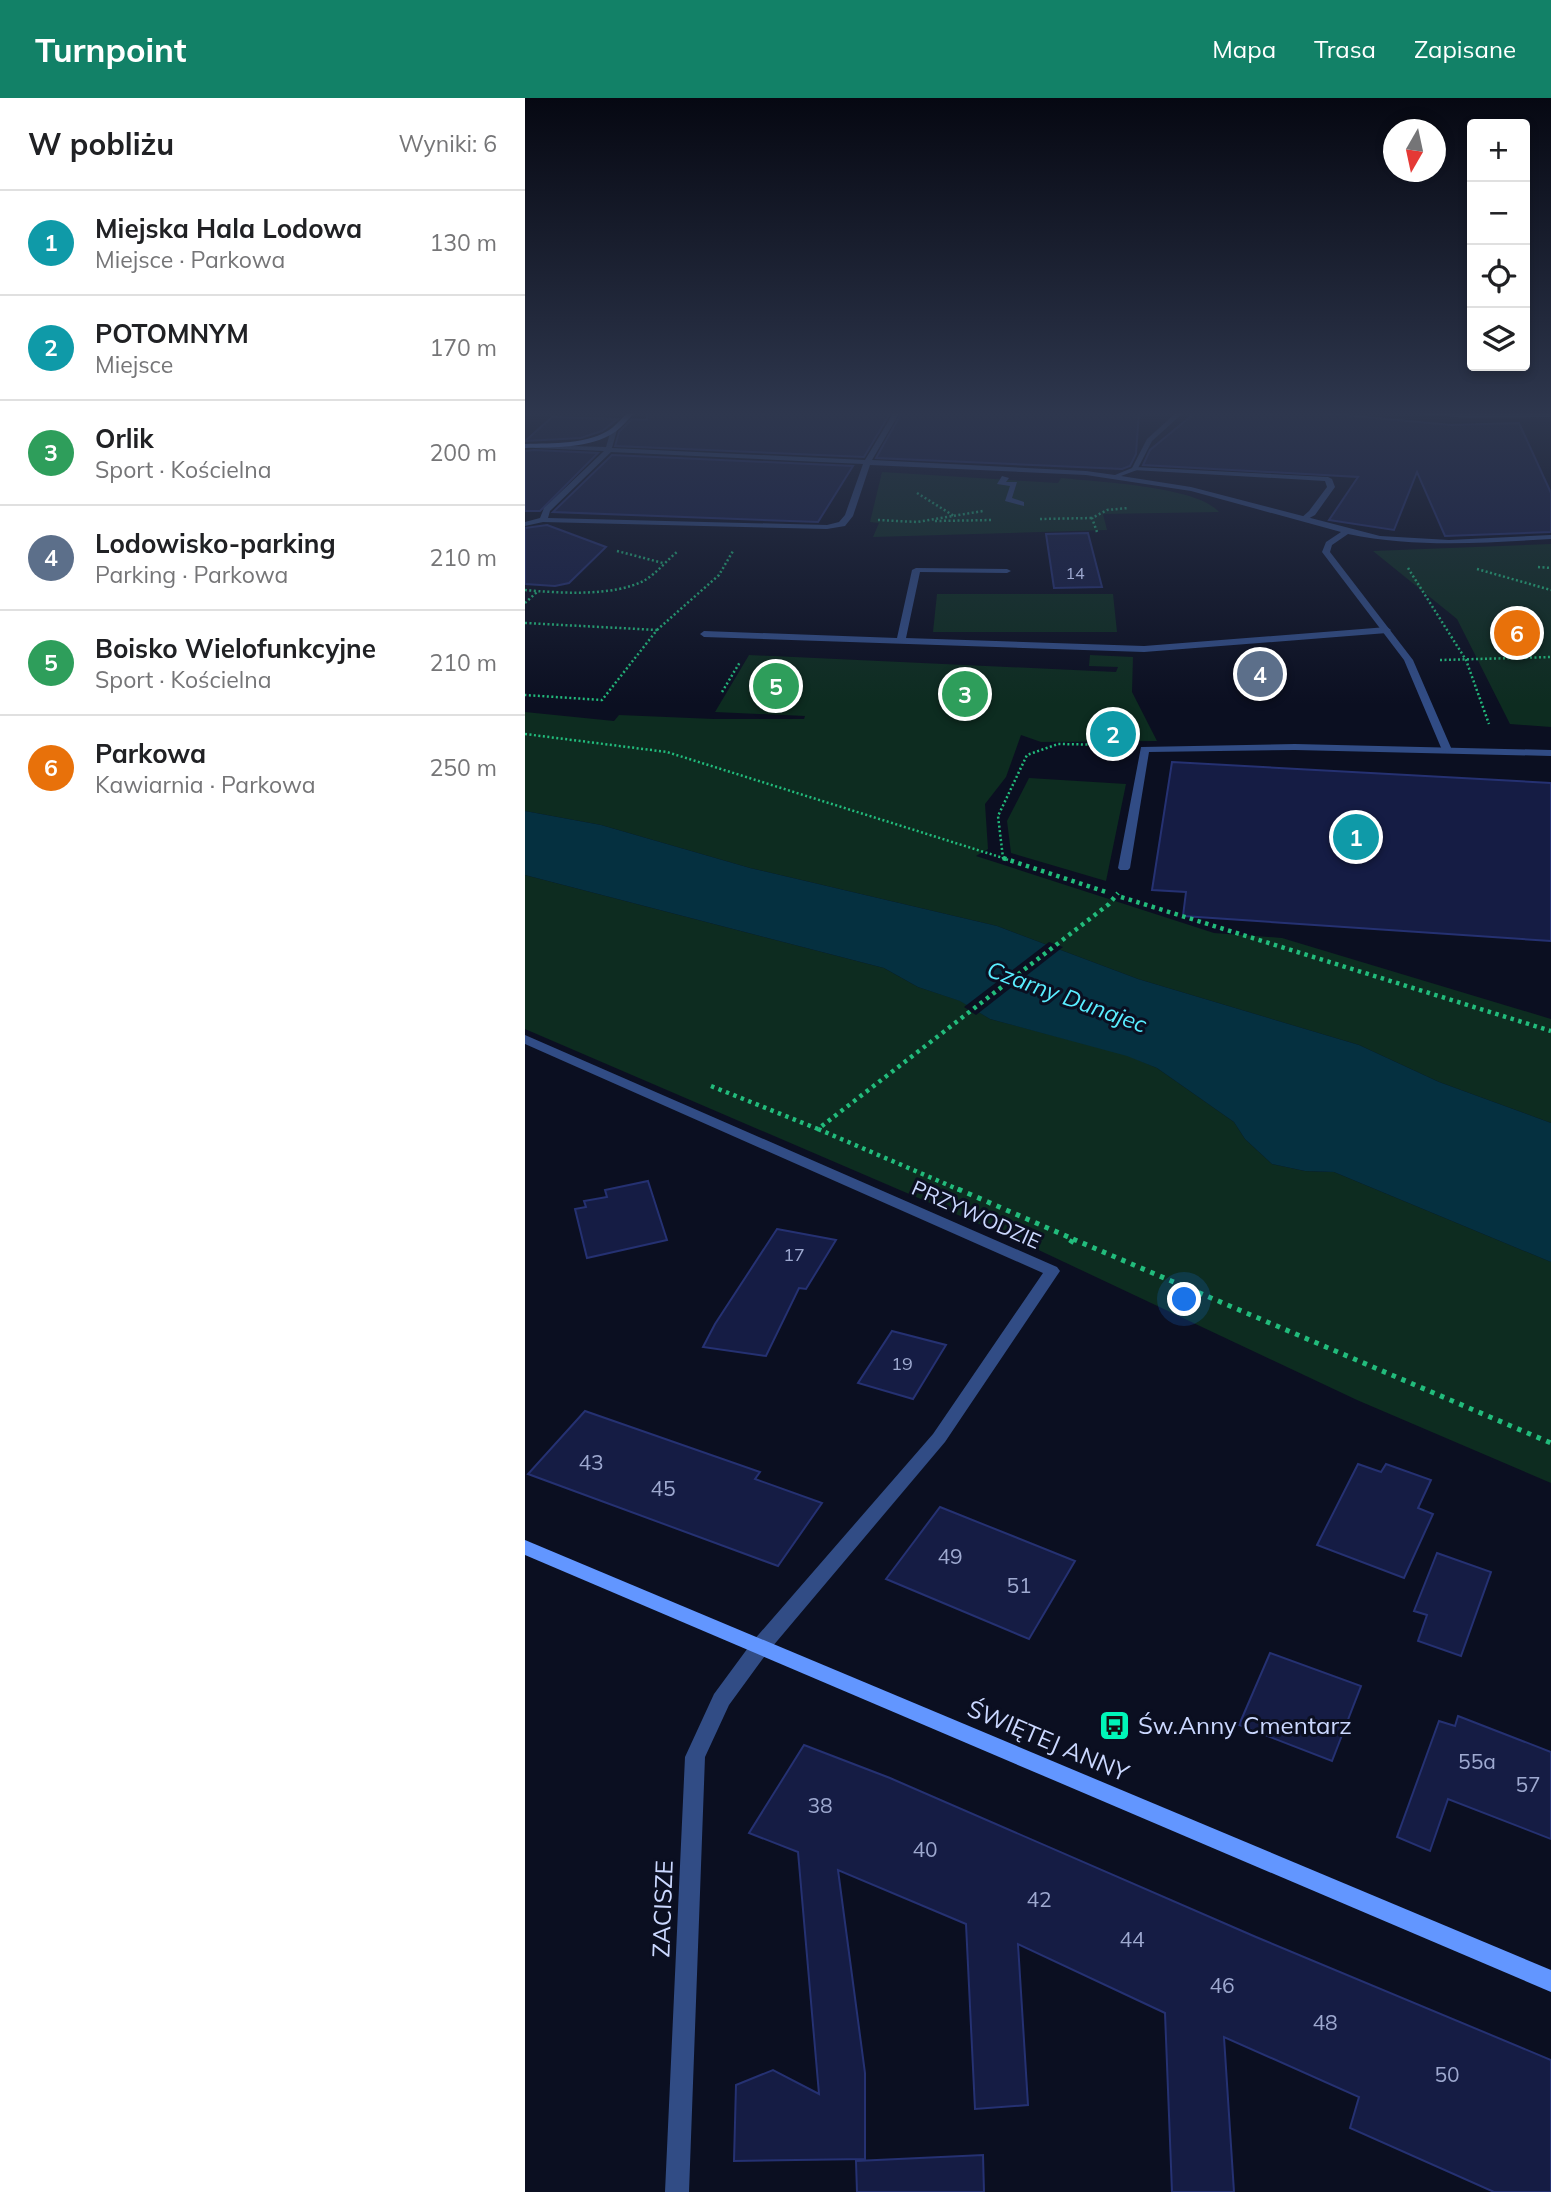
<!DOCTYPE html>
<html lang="pl">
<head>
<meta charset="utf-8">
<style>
	:root { --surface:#fff; --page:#f6f6f6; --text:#202124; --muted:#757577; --line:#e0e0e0; --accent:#128167 }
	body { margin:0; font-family:Mulish,sans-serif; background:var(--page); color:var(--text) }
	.controls { position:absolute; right:21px; top:21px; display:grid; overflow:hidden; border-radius:7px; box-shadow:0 4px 10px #0003 }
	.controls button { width:63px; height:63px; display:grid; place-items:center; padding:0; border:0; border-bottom:2px solid var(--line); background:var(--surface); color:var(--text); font:35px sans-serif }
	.compass { position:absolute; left:858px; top:21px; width:63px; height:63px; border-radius:50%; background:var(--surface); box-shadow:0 4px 10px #0003; rotate:189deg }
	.you { position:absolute; left:660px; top:1202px; width:24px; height:24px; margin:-18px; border:5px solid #fff; border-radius:50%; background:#1a73e8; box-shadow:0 0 0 10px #1a73e833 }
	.badge { display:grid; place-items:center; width:46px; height:46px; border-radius:50%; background:var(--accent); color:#fff; font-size:23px; font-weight:700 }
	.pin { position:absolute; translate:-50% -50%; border:4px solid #fff; box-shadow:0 2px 7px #0006 }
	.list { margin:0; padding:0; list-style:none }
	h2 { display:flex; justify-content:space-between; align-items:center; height:91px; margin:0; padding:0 28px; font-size:30px }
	h2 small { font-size:23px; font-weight:400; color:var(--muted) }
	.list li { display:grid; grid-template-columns:46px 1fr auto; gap:21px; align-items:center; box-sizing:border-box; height:105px; padding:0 28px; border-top:2px solid var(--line) }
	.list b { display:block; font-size:26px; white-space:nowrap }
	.list p { margin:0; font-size:23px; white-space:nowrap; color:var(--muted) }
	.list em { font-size:23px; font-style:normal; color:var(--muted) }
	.icon { flex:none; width:38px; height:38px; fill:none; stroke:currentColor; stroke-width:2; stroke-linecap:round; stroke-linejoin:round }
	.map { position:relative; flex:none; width:1026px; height:2094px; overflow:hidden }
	header { display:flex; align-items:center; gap:42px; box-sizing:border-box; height:98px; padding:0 35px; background:var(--accent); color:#fff }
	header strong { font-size:33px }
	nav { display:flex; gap:38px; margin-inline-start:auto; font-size:24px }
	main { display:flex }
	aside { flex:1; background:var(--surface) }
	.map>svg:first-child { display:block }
	.green { fill:#0d2c20 }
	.water { fill:#053040 }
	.pier { fill:#0b0f21 }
	.building { fill:#151c44; stroke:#253172; stroke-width:2 }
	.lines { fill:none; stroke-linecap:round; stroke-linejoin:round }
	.path-far2 { stroke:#22bc7c; stroke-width:2.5; stroke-dasharray:2 2.5; stroke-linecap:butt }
	.path-far1 { stroke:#22bc7c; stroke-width:4.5; stroke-dasharray:3.5 4.5; stroke-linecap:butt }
	.path { stroke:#22bc7c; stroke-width:5; stroke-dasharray:4.5 6; stroke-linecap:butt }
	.lane { fill:#314c85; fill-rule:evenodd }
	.street { fill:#314c85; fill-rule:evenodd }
	.secondary { fill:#6296ff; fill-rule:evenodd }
	.labels { text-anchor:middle; stroke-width:6; stroke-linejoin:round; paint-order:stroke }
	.far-number-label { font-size:16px; fill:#9ea9d0 }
	.number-label { font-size:18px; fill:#9ea9d0 }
	.street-label { font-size:21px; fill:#cbd8ff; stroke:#0b0f21 }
	.near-number-label { font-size:21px; fill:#9ea9d0 }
	.water-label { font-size:23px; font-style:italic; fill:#59edff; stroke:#0b0f21 }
	.near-poi-label { font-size:24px; fill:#cbd8ff; stroke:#0b0f21; text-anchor:start }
	.near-street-label { font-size:24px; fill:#cbd8ff; stroke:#0b0f21 }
</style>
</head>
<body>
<header>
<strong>Turnpoint</strong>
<nav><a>Mapa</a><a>Trasa</a><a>Zapisane</a></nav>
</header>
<main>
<aside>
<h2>W pobliżu<small>Wyniki: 6</small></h2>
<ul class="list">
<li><span class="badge" style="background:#0f9aa8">1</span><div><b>Miejska Hala Lodowa</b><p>Miejsce · Parkowa</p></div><em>130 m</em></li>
<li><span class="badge" style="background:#0f9aa8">2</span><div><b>POTOMNYM</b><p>Miejsce</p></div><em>170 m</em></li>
<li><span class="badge" style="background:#2e9e5b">3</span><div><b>Orlik</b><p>Sport · Kościelna</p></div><em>200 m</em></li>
<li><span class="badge" style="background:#5c6f8a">4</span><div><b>Lodowisko-parking</b><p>Parking · Parkowa</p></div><em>210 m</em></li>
<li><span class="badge" style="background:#2e9e5b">5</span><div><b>Boisko Wielofunkcyjne</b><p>Sport · Kościelna</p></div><em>210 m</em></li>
<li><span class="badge" style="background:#e8710a">6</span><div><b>Parkowa</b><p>Kawiarnia · Parkowa</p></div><em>250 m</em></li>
</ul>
</aside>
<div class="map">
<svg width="1026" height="2094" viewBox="0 0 1026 2094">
	<rect width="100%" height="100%" fill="#0b0f21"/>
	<g class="green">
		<path d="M 357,374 L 533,385 L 536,380 C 572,384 672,388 694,414 L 578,416 L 582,432 L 348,439 L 354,425 L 345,424 Z"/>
		<path d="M 1026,446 L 1026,629 L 985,626 L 932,521 L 848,453 Z"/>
		<path d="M 412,496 L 588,496 L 592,534 L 408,534 Z"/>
		<path d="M 224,557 L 591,574 L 593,569 L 564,568 L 565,557 L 608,559 L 607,594 L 632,643 L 516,644 L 496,637 L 481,679 L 460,706 L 463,751 L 451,758 L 689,835 L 757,840 L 1026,921 L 1026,1025 L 914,984 L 834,947 L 613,881 L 472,828 L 225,770 L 76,727 L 0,713 L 0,614 L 89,623 L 94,617 L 189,621 L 279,621 L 280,618 L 190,614 Z"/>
		<path d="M 504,680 L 601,686 L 581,783 L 486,755 L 482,723 Z"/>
		<path d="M 0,777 L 359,870 L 393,889 L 436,903 L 465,921 L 602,957 L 632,970 L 709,1024 L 720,1041 L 747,1066 L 780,1073 L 809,1074 L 1026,1164 L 1026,1385 L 832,1302 L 503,1147 L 0,931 Z"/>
	</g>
	<path class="water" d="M 0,713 L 76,727 L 225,770 L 472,828 L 613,881 L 834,947 L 914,984 L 1026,1025 L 1026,1164 L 809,1074 L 780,1073 L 747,1066 L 720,1041 L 709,1024 L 632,970 L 602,958 L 465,921 L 435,903 L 393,889 L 359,870 L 0,777 Z"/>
	<path class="pier" d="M 524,844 L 538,849 L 451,917 L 439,909 Z"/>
	<g class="building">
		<path d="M 122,314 L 366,314 L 339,359 L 90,348 L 94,334 L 107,321 L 122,322 Z"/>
		<path d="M 377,314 L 614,314 L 611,356 L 605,368 L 597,371 L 351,360 Z"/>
		<path d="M 671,314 L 786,314 L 926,327 L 994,325 L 1026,395 L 1026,434 L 920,438 L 892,374 L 869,432 L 804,422 L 833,379 L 618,367 L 625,352 Z"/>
		<path d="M 27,319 L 93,321 L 77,333 L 56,340 L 0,343 Z"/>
		<path d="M 0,353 L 9,352 L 73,355 L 15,413 L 0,413 Z"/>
		<path d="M 87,357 L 328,368 L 293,424 L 28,414 Z"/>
		<path d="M 22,427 L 81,449 L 44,485 L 30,488 L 0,486 L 0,430 Z"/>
		<path d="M 563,435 L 577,489 L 529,490 L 521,436 Z"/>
		<path d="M 647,664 L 1026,685 L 1026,843 L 658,818 L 661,794 L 627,792 Z"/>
		<path d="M 123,1083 L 142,1142 L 62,1160 L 50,1111 L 61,1109 L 59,1103 L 82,1099 L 80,1092 Z"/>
		<path d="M 252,1131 L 311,1142 L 281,1191 L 274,1190 L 241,1258 L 178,1249 L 190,1226 Z"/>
		<path d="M 367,1233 L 421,1247 L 388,1301 L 333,1285 Z"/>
		<path d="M 60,1313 L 235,1374 L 230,1381 L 297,1405 L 253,1468 L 3,1376 Z"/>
		<path d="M 833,1366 L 856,1374 L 861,1366 L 906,1382 L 893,1410 L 908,1416 L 879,1480 L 792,1447 Z"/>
		<path d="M 415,1409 L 550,1463 L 504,1541 L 361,1481 Z"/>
		<path d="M 912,1455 L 966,1474 L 936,1558 L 893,1543 L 902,1517 L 889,1513 Z"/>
		<path d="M 745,1555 L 836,1588 L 807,1663 L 714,1627 Z"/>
		<path d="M 933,1618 L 1026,1654 L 1026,1741 L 923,1701 L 905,1753 L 872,1739 L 914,1623 L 930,1628 Z"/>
		<path d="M 279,1647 L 365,1680 L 731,1839 L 1026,1962 L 1026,2094 L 969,2094 L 825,2030 L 834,1999 L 699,1939 L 709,2094 L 647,2094 L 640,1915 L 493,1846 L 503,2007 L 450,2011 L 441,1826 L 313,1772 L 340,1975 L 340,2061 L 209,2063 L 211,1987 L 248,1972 L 294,1996 L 273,1754 L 224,1735 Z"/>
		<path d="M 458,2057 L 459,2094 L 332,2094 L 331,2063 Z"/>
	</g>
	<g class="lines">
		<g class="path-far2">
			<path d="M 392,395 L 429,418"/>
			<path d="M 515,421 L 567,420"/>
			<path d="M 353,422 L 392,424 L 458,413"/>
			<path d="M 410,423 L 468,422"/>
			<path d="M 572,434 L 567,420 L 582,412 L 603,410"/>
			<path d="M 92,453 L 138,465"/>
			<path d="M 1013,469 L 1026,470"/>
			<path d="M 883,470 L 941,562 L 964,626"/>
			<path d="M 952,471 L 1026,492"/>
			<path d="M 0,492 C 33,495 90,499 120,482 C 132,475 142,462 153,453"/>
			<path d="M 0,505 L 12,494"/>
			<path d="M 0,525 L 132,532 L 77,602 L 0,597"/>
			<path d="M 132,532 L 194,477 L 208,453"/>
			<path d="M 915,562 L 1026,559"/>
			<path d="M 197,594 L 215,564"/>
			<path d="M 0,636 L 142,654 L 478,760"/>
			<path d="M 483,762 L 478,760 L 473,718 L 502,657 L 533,646 L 591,647"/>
		</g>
		<g class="path-far1">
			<path d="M 478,760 L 584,795"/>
			<path d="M 596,799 L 1026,933"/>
			<path d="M 186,988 L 293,1031 L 584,806 L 593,795"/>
			<path d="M 293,1031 L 437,1093"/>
		</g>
		<g class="path">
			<path d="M 433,1091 L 548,1141 L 543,1149"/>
			<path d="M 548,1141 L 1026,1345"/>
		</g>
		<g class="lane">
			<path d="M 610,369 L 803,379 L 807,381 L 810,389 L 790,417 L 779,423 L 775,421 L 784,413 L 802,389 L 800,383 L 608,372 Z"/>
			<path d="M 391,470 L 482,471 L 486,473 L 482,475 L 395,474 L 381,540 L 619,548 L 862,529 L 866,532 L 862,535 L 619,554 L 179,539 L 175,536 L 179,533 L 372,540 L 387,472 Z"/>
			<path d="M 770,646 L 1026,652 L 1026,658 L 770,652 L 624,654 L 605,770 L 603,772 L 595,772 L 593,770 L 616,649 Z"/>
		</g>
		<g class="street">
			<path d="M 369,314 L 375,314 L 347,362 L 561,373 L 590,377 L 607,370 L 622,341 L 652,314 L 659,314 L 627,343 L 612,372 L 596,378 L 666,389 L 855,438 L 924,442 L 1026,437 L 1026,441 C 958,445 891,450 823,436 L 807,447 L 805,454 L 888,562 L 927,652 L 922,655 L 917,652 L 879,562 L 797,454 L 801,444 L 816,434 L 666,393 L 561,377 L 345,367 L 328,418 L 320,428 L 302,431 L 18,424 L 0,428 L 0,424 L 15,420 L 19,410 L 79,353 L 10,350 L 8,347 L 81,349 L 86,332 L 89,330 L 92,332 L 87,350 L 340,362 ZM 86,354 L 338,366 L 320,417 L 314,424 L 302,427 L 23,420 L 25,413 Z"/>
			<path d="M 864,314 L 1026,315 L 1026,319 L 945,320 Z"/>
			<path d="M 477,378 L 484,380 L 481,384 L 492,384 L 487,400 L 499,404 L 499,408 L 480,403 L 485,388 L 472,386 Z"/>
			<path d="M 0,937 L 532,1169 L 535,1173 L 420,1344 L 242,1555 L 204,1607 L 180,1659 L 164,2094 L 140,2094 L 160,1659 L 189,1596 L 228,1543 L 408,1336 L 518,1175 L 0,946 Z"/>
		</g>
		<g class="secondary">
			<path d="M 103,314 L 110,314 C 104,321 97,329 90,334 C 65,351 28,349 0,350 L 0,346 C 27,345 64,347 87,330 C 93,325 98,319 103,314 Z"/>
			<path d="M 0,1442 L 1026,1872 L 1026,1894 L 0,1457 Z"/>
		</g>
	</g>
	<linearGradient id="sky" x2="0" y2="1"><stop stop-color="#060812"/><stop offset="0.52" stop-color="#2e374e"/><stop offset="1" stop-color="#2e374e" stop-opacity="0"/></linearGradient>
	<rect width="1026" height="607" fill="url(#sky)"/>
	<defs>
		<symbol id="bus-square" viewBox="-11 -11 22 22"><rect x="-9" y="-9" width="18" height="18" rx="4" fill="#00f6b8" stroke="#0b0f21"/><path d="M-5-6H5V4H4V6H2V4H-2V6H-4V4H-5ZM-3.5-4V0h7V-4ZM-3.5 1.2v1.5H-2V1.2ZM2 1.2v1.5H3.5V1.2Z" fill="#111"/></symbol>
	</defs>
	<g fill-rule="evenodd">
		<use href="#bus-square" x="572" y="1610" width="35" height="35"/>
	</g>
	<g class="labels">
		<g class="far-number-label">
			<text x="550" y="481">14</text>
		</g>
		<g class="number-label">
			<text x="269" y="1163">17</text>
			<text x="377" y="1272">19</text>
		</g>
		<g class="street-label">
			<text transform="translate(451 1117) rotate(24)" y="7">PRZYWODZIE</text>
		</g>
		<g class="near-number-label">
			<text x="66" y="1372">43</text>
			<text x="138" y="1398">45</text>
			<text x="425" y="1466">49</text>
			<text x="494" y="1495">51</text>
			<text x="952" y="1671">55a</text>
			<text x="1003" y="1694">57</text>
			<text x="295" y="1715">38</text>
			<text x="400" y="1759">40</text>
			<text x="514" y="1809">42</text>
			<text x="607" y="1849">44</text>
			<text x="697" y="1895">46</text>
			<text x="800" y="1932">48</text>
			<text x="922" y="1984">50</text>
		</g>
		<g class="water-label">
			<text transform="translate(542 899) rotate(20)" y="8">Czarny Dunajec</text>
		</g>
		<g class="near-poi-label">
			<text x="613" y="1636">Św.Anny Cmentarz</text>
		</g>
		<g class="near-street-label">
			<text transform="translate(523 1643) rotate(23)" y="8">ŚWIĘTEJ ANNY</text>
			<text transform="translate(138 1811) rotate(-88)" y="8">ZACISZE</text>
		</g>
	</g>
</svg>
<div class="controls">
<button>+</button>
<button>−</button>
<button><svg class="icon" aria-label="locate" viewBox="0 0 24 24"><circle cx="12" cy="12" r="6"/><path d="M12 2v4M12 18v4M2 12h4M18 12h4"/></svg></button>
<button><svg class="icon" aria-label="layers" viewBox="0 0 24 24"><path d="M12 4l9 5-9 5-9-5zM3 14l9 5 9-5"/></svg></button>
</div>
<svg class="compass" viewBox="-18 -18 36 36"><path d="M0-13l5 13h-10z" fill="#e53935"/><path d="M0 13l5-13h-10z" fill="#757577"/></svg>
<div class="you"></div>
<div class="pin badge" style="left:831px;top:739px;background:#0f9aa8">1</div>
<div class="pin badge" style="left:588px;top:636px;background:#0f9aa8">2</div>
<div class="pin badge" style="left:440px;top:596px;background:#2e9e5b">3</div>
<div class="pin badge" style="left:735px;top:576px;background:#5c6f8a">4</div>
<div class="pin badge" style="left:251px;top:588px;background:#2e9e5b">5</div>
<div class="pin badge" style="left:992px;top:535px;background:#e8710a">6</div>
</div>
</main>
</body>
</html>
